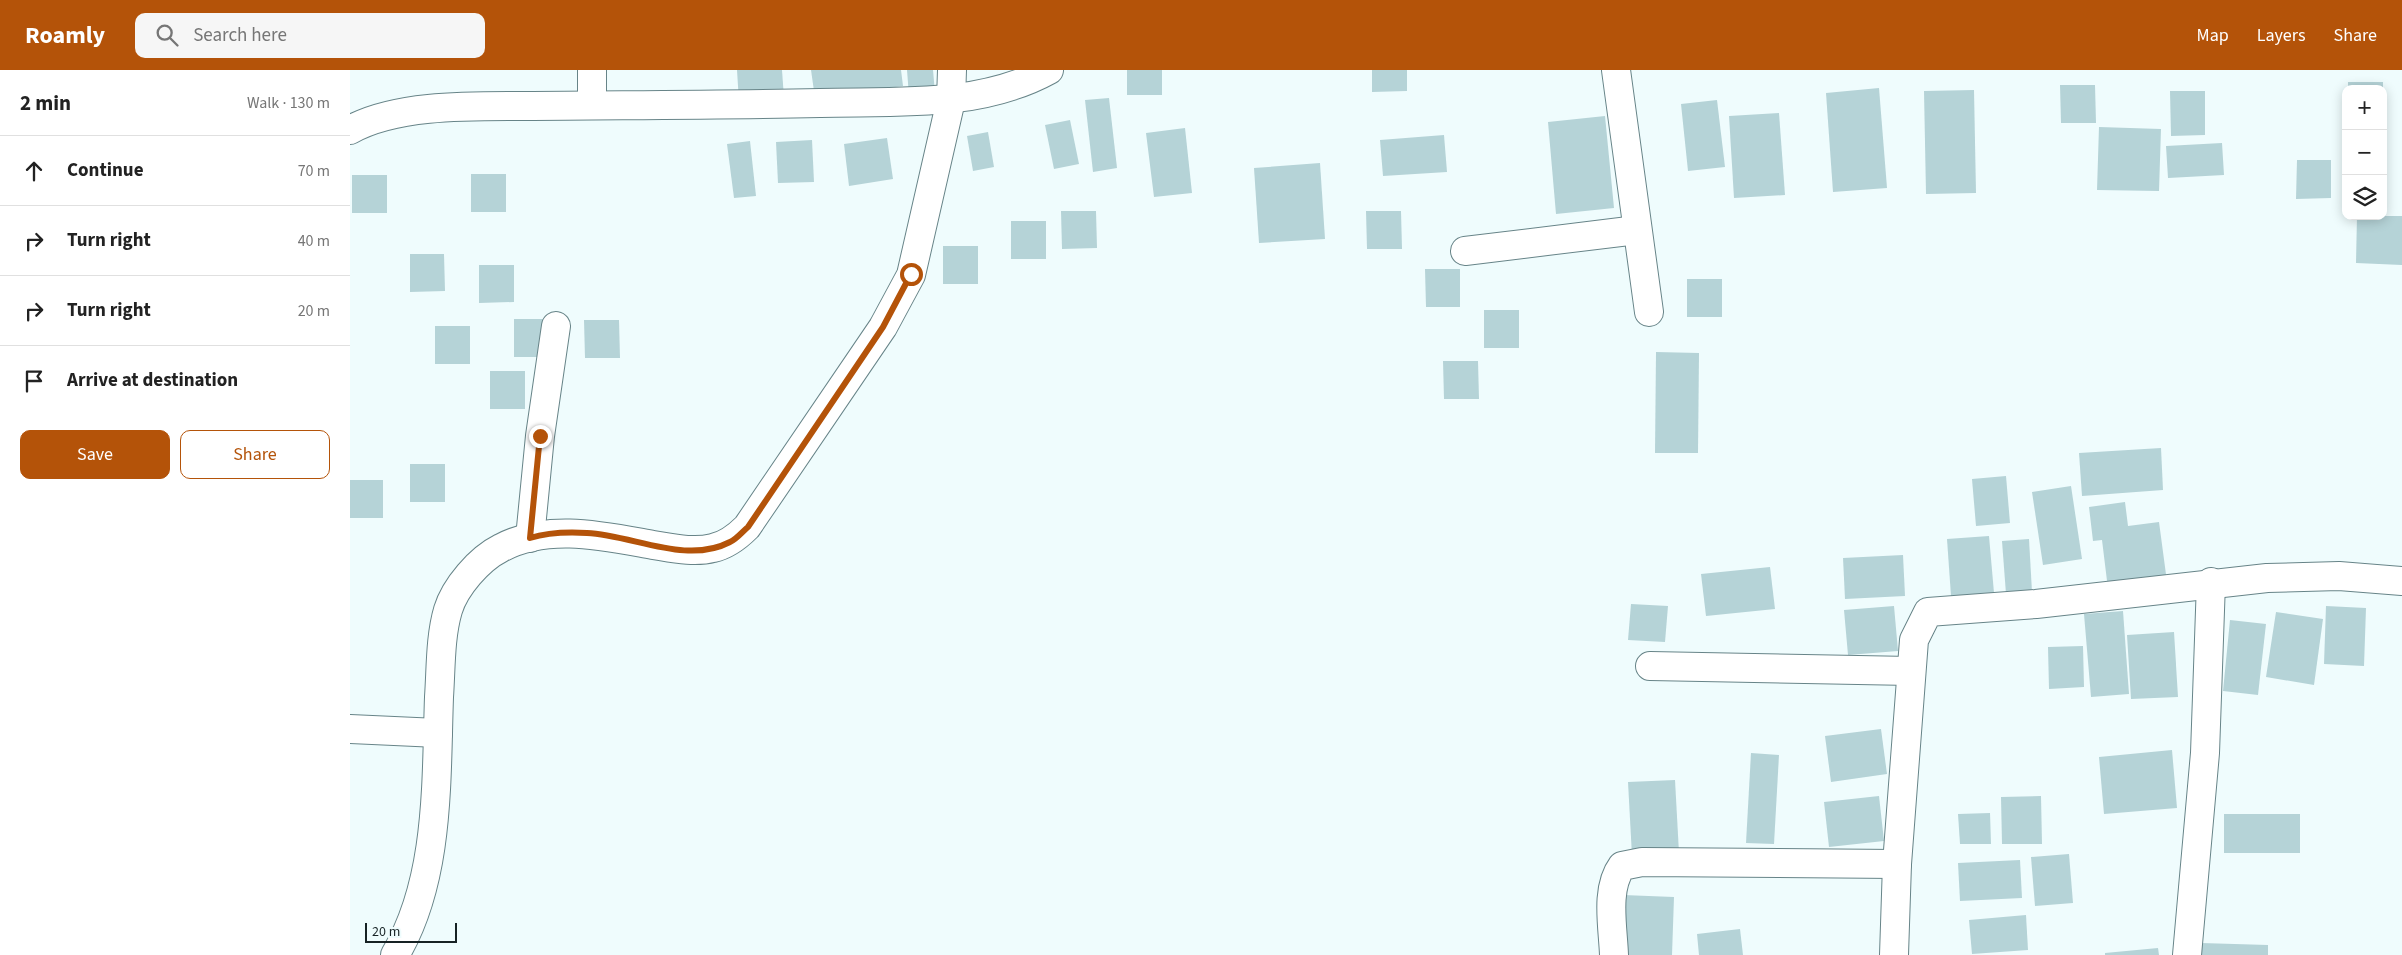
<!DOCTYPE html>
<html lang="en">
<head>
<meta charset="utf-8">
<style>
	:root { --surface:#fff; --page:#f6f6f6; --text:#222; --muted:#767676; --line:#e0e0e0; --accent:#b45309 }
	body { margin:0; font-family:"Source Sans 3",sans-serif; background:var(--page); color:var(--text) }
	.controls { position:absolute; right:15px; top:15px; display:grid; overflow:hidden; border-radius:10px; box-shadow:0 2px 12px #0003 }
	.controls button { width:45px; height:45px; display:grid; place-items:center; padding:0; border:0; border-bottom:1px solid var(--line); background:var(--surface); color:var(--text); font:25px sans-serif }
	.scale { position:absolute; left:15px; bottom:12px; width:92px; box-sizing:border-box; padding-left:5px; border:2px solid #162224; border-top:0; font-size:14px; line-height:18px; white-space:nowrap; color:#162224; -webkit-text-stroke:4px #effcfd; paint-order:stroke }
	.stop { position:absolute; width:15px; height:15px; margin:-11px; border:4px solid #b45309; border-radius:50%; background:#fff }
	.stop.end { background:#b45309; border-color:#fff; box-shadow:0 1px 5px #0008 }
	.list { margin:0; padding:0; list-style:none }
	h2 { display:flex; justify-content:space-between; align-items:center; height:65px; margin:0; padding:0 20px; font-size:21px }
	h2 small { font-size:16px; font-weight:400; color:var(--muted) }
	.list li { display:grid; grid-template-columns:32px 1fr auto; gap:15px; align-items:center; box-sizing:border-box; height:70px; padding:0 20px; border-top:1px solid var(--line) }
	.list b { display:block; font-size:19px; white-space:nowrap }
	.list em { font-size:16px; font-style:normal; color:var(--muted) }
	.actions { display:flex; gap:10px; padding:15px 20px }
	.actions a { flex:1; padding:11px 0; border:1px solid var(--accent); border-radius:10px; text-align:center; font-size:18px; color:var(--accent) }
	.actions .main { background:var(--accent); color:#fff }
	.icon { flex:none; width:28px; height:28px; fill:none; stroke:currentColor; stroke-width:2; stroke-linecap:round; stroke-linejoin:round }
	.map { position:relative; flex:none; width:2052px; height:885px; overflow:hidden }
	header { display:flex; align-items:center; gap:30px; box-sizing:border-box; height:70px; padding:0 25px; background:var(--accent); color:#fff }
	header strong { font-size:24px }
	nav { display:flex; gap:28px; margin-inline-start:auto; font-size:18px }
	.search { width:350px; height:45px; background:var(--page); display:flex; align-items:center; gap:12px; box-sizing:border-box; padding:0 18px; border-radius:10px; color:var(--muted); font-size:19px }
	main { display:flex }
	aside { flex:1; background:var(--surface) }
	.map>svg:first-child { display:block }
	.building { fill:#b5d3d7 }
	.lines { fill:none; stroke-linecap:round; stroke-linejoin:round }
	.minor-casing { stroke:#678488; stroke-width:30 }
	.minor { stroke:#fff; stroke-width:28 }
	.route { stroke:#b45309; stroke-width:6 }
</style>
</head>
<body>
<header>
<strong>Roamly</strong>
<div class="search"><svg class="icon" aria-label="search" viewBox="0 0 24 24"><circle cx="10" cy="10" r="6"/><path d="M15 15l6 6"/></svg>Search here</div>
<nav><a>Map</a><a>Layers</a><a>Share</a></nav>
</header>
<main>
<aside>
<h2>2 min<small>Walk · 130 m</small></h2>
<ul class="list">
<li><svg class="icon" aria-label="ahead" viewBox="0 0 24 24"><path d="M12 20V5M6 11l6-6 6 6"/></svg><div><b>Continue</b></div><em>70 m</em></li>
<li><svg class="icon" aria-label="right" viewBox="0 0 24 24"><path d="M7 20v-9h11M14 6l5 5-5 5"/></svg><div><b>Turn right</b></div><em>40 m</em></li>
<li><svg class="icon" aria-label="right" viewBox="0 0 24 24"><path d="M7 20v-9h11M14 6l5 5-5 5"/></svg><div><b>Turn right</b></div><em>20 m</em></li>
<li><svg class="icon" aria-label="arrive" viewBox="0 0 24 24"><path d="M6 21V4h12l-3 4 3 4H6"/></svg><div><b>Arrive at destination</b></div></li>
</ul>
<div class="actions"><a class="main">Save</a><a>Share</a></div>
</aside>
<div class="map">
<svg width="2052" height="885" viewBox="0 0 2052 885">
	<rect width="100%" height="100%" fill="#effcfd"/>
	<g class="building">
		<path d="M 387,0 L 432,0 L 434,28 L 389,32 Z"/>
		<path d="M 461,0 L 551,0 L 553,16 L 465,28 Z"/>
		<path d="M 557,0 L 583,0 L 585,23 L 559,26 Z"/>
		<rect x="777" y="0" width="35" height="25"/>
		<path d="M 1022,0 L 1057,0 L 1057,21 L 1022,22 Z"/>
		<rect x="1998" y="12" width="35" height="7"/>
		<path d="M 1710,15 L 1745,15 L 1746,53 L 1711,53 Z"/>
		<path d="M 1529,18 L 1537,118 L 1483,122 L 1476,23 Z"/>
		<path d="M 1624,20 L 1626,123 L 1576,124 L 1574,21 Z"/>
		<path d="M 1820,21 L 1855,21 L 1855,65 L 1821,66 Z"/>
		<path d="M 759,28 L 767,98 L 743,102 L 735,30 Z"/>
		<path d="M 1367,30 L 1375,97 L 1338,101 L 1331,34 Z"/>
		<path d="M 1429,43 L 1435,125 L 1384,128 L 1379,46 Z"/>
		<path d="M 1255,46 L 1264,138 L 1206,144 L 1198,52 Z"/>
		<path d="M 720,50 L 729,94 L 704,99 L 695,55 Z"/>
		<path d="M 1749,57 L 1811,59 L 1809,121 L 1747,120 Z"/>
		<path d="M 835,58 L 842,123 L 804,127 L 796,63 Z"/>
		<path d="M 638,62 L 644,97 L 623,101 L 617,66 Z"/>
		<path d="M 1094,65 L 1097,102 L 1033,106 L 1030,70 Z"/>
		<path d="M 537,68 L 543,109 L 499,116 L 494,74 Z"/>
		<path d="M 462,70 L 464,112 L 428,113 L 426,72 Z"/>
		<path d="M 400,71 L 406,126 L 384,128 L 377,74 Z"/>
		<path d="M 1872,73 L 1874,105 L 1818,108 L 1816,76 Z"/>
		<path d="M 1947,90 L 1981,90 L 1981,128 L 1946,129 Z"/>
		<path d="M 970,93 L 975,169 L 909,173 L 904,98 Z"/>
		<rect x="121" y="104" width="35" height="38"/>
		<rect x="2" y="105" width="35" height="38"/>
		<path d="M 711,141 L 746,141 L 747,178 L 712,179 Z"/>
		<path d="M 1016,141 L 1051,141 L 1052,179 L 1017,179 Z"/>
		<path d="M 2007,146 L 2052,146 L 2052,195 L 2006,193 Z"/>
		<rect x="661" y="151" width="35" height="38"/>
		<rect x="593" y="176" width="35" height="38"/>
		<path d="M 60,184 L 94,184 L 95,221 L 60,222 Z"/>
		<path d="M 129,195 L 164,195 L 164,232 L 129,233 Z"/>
		<path d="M 1075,199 L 1110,199 L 1110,237 L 1076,237 Z"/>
		<rect x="1337" y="209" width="35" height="38"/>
		<rect x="1134" y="240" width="35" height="38"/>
		<path d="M 164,249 L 198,249 L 199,287 L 164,287 Z"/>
		<path d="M 234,250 L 269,250 L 270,288 L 235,288 Z"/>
		<rect x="85" y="256" width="35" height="38"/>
		<path d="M 1306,282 L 1349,283 L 1348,383 L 1305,383 Z"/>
		<path d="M 1093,291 L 1128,291 L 1129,329 L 1094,329 Z"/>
		<rect x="140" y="301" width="35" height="38"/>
		<path d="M 1811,378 L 1813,420 L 1732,426 L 1729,383 Z"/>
		<rect x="60" y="394" width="35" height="38"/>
		<path d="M 1656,406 L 1660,453 L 1626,456 L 1622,409 Z"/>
		<rect x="0" y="410" width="33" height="38"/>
		<path d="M 1721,416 L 1732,489 L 1693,495 L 1682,422 Z"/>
		<path d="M 1775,432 L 1778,456 L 1809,452 L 1817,512 L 1758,519 L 1752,470 L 1743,471 L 1739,437 Z"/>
		<path d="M 1639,466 L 1644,523 L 1601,526 L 1597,469 Z"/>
		<path d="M 1679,469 L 1682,522 L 1656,524 L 1652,471 Z"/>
		<path d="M 1553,485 L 1555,526 L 1495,529 L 1493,488 Z"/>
		<path d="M 1420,497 L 1425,539 L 1356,546 L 1351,504 Z"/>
		<path d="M 1281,534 L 1318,536 L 1315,572 L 1278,570 Z"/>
		<path d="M 1544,536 L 1548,581 L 1498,585 L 1494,540 Z"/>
		<path d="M 1976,536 L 2016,538 L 2014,596 L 1974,594 Z"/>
		<path d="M 1773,541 L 1779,624 L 1741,627 L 1734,544 Z"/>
		<path d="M 1926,542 L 1973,549 L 1964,615 L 1916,607 Z"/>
		<path d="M 1880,550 L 1916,554 L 1908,625 L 1873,621 Z"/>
		<path d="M 1824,562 L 1828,627 L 1781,629 L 1777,565 Z"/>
		<path d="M 1733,576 L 1734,617 L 1699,619 L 1698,577 Z"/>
		<path d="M 1531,659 L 1537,704 L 1481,712 L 1475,666 Z"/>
		<path d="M 1822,680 L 1827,738 L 1754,744 L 1749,687 Z"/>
		<path d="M 1401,683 L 1429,685 L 1424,774 L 1396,773 Z"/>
		<path d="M 1325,710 L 1329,783 L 1282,786 L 1278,712 Z"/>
		<path d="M 1529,726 L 1534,771 L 1479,777 L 1474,732 Z"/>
		<path d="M 1691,726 L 1692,774 L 1652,774 L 1651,727 Z"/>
		<path d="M 1640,743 L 1641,774 L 1610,774 L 1608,744 Z"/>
		<rect x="1874" y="744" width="76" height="39"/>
		<path d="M 1719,784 L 1723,833 L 1685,836 L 1681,787 Z"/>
		<path d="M 1670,790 L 1672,828 L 1610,831 L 1608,793 Z"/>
		<path d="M 1273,825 L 1324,827 L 1322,885 L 1272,885 Z"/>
		<path d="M 1676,845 L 1678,880 L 1622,884 L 1619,850 Z"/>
		<path d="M 1390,859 L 1393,885 L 1349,885 L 1347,864 Z"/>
		<path d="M 1851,873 L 1918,875 L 1918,885 L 1851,885 Z"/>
		<path d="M 1808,878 L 1809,885 L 1755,885 L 1755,883 Z"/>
	</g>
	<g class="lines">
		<defs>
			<g id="minor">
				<path d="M 1266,0 L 1299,242"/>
				<path d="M 242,35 L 242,0"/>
				<path d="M 0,60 C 46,34 122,36 174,36 C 273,35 371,35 470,33 C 546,31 630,38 699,0"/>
				<path d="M 1115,181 L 1287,160"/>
				<path d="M 180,468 L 190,366 L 206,256"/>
				<path d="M 1300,596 L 1561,601"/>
				<path d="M 0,659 L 88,663"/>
				<path d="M 45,885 C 90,810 86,711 89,627 C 91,599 90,567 98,540 C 105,517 129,489 151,478 C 198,453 253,466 303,475 C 322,478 344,483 363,478 C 377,475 387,467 397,457 L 533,257 L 561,205 L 601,30 L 602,0"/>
				<path d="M 1264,885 C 1263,857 1255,819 1272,796 L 1292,792 L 1547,794"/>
				<path d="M 1544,885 L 1547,794 L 1564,570 L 1578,542 L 1686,534 L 1917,508 L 1989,506 L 2052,511"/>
				<path d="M 1837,885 L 1855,683 L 1861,512"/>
			</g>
		</defs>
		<use href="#minor" class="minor-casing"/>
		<use href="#minor" class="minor"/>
	</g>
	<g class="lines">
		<path class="route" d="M 190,366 L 180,468 C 196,463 220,462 237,463 C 283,465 336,495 380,472 C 387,469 392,462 398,457 L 533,257 L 561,204"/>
	</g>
</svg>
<div class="controls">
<button>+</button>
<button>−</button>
<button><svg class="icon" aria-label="layers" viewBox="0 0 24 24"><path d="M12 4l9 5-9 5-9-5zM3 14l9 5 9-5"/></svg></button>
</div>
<div class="scale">20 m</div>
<div class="stop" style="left:561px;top:204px"></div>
<div class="stop end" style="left:190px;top:366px"></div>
</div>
</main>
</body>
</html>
